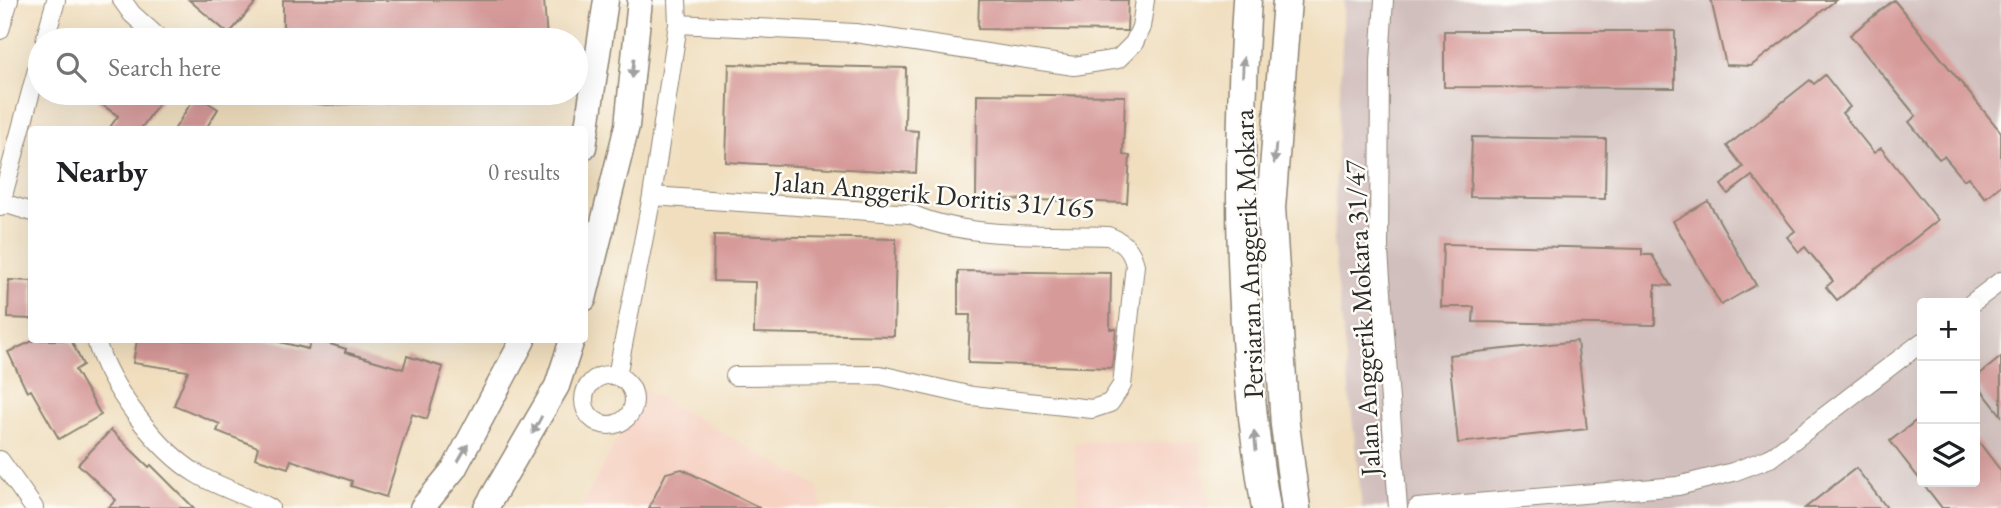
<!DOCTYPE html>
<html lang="en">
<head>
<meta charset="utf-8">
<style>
	:root { --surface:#fff; --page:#f2f2f2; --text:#202124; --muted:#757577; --line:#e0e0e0 }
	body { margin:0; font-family:"EB Garamond",serif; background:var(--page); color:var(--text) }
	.controls { position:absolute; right:21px; bottom:21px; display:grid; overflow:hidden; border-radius:7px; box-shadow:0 7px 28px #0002 }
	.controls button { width:63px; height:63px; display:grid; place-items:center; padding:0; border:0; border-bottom:2px solid var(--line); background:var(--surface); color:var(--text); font:35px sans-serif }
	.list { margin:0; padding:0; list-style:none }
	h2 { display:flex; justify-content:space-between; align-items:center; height:91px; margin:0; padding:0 28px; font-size:30px }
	h2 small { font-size:23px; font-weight:400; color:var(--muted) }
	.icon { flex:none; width:38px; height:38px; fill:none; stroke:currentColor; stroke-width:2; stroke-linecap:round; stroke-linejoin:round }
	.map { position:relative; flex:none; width:2001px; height:508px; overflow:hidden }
	.search { position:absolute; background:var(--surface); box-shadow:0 7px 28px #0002; left:28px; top:28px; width:560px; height:77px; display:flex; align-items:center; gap:18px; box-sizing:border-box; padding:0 24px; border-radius:38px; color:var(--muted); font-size:26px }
	.panel { position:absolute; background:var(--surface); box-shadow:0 7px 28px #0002; left:28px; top:126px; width:560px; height:217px; border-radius:7px }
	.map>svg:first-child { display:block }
	.built { fill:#f6d2c3 }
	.industrial { fill:#d1bfbd; fill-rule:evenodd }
	.building { fill:#d69a99 }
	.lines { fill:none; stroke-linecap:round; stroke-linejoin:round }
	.street-casing { stroke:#8e8474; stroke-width:20 }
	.secondary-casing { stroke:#8e8474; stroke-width:27 }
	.primary-casing { stroke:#8e8474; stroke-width:31 }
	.street { stroke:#fff; stroke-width:18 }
	.secondary { stroke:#fff; stroke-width:24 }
	.primary { stroke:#fff; stroke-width:28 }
	.oneway { fill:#a0a0a0 }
	.labels { text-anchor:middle; stroke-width:5; stroke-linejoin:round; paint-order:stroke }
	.street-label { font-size:28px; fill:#2b2b2b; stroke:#fdfcf7 }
</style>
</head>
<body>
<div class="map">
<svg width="2001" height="508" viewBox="0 0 2001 508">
	<rect width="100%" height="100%" fill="#fdfcf7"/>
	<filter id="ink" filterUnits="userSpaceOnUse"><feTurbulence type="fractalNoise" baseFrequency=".0143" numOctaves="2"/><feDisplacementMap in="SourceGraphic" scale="14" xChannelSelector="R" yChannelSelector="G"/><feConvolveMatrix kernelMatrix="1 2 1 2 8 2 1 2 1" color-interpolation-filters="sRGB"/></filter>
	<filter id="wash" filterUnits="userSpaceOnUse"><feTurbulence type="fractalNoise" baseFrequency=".00686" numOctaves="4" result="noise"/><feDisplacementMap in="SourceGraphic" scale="28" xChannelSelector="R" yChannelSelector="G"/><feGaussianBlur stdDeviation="1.57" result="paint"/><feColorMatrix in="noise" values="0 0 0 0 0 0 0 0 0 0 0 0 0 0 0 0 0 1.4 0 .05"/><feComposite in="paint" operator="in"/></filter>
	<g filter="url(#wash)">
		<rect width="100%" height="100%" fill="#f0debe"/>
		<g class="built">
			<path d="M 643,388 L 817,486 L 822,508 L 581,508 Z"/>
			<path d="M 1074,442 L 1199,442 L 1210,508 L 1078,508 Z"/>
		</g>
		<path class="industrial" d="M 1344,0 L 2001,0 L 2001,508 L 1362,508 L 1333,242 ZM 1922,303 L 1975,303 L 1975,482 L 1922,482 Z"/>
		<g id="blocks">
			<g class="building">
				<path d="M 189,0 L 258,0 L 229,34 Z"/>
				<path d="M 283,0 L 544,0 L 547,40 L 283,40 Z"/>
				<path d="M 979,0 L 1128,0 L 1127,31 L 978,29 Z"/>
				<path d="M 1711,0 L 1836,0 L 1751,66 L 1726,65 Z"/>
				<path d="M 1894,0 L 2001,132 L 2001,185 L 1985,198 L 1968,177 L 1964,180 L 1944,156 L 1939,159 L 1909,122 L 1916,116 L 1850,35 Z"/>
				<path d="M 1444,31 L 1675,31 L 1675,88 L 1444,87 Z"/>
				<path d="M 729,64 L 906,68 L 905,130 L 918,131 L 916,173 L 726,162 Z"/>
				<path d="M 1825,75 L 1850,107 L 1842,113 L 1874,153 L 1881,148 L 1938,220 L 1837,300 L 1826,287 L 1833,281 L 1805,247 L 1799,252 L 1787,237 L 1795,231 L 1752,176 L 1728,194 L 1721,185 L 1743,167 L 1727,146 L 1810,80 L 1814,84 Z"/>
				<path d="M 103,93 L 166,93 L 140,130 L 108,130 L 118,116 L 97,101 Z"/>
				<path d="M 977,94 L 1125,96 L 1123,155 L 1130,156 L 1127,203 L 976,198 Z"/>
				<path d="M 196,95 L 218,109 L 205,130 L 174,130 Z"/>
				<path d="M 1472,137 L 1606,139 L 1605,199 L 1470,197 Z"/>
				<path d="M 1708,201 L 1756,285 L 1721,305 L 1673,221 Z"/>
				<path d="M 714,235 L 896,239 L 894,336 L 754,333 L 755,282 L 713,281 Z"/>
				<path d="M 1443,244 L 1642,249 L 1642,255 L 1652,255 L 1671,286 L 1655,285 L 1655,325 L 1473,322 L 1474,307 L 1441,307 Z"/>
				<path d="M 958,271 L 1111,273 L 1110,329 L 1116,329 L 1112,368 L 968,363 L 970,315 L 958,315 Z"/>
				<path d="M 9,280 L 32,281 L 32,319 L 8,318 Z"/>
				<path d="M 35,340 L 71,340 L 83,365 L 75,370 L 101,415 L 59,439 L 31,390 L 27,392 L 8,352 Z"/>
				<path d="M 137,340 L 272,340 L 308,349 L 311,340 L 317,340 L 346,349 L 345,352 L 403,369 L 407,356 L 443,367 L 427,419 L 412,414 L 386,497 L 351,486 L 352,481 L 291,460 L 288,468 L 255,458 L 258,447 L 217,431 L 220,424 L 174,405 L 188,371 L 133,363 Z"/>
				<path d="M 1577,341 L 1587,429 L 1458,443 L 1449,355 Z"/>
				<path d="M 2001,357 L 2001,415 L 1975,382 L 1975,378 Z"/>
				<path d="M 1922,416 L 1922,482 L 1975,482 L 1975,437 L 2001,471 L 2001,508 L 1942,508 L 1890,441 Z"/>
				<path d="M 111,430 L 149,467 L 151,465 L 194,508 L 108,508 L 116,500 L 78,464 Z"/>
				<path d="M 1856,468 L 1887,508 L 1805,508 Z"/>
				<path d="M 682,469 L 760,508 L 649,508 L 666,473 Z"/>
			</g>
		</g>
	</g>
	<g filter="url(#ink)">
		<use href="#blocks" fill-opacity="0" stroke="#8e8474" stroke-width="2"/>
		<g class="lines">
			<defs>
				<g id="street">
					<path d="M 122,0 L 132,14 L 161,40"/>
					<path d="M 1384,0 L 1380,61 L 1379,252 L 1398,508"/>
					<path d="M 678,24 L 855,33 L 1074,66 L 1118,59 L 1134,43 L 1141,27 L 1145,0"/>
					<path d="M 0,30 L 9,0"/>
					<path d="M 45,40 L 56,0"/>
					<path d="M 302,93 L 327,96 L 396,93"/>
					<path d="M 652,196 L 911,214 C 967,239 1046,234 1108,236 C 1124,242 1131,249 1135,265 L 1122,385 L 1110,403 L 1092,409 L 972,396 L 880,375 L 735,376"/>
					<path d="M 0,202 L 32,212"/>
					<path d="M 0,207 L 40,58"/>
					<path d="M 1972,303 L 2001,281"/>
					<path d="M 96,340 C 108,385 157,450 197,474 C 220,488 247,495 270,508"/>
					<circle cx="609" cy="400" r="25"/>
					<path d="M 617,376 L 652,196 L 678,24 L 677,0"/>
					<path d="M 0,460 L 34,508"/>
					<path d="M 1417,508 L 1678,486 L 1733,472 L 1770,458 L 1922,342"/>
				</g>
				<g id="secondary">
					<path d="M 584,147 L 606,0"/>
					<path d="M 584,299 L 627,126 L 640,0"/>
					<path d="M 422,508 L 454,469 L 523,340"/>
					<path d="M 486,508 L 557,386 L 572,340"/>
				</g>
				<g id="primary">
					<path d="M 1247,0 C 1237,169 1237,341 1266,508"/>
					<path d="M 1287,0 L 1271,208 L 1285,425 L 1296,508"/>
				</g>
			</defs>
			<use href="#street" class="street-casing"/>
			<use href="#secondary" class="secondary-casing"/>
			<use href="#primary" class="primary-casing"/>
			<use href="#street" class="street"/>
			<use href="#secondary" class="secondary"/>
			<use href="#primary" class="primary"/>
		</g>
		<defs><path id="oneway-solid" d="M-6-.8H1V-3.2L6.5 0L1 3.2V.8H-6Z" transform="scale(1.75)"/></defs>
		<g class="oneway">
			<use href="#oneway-solid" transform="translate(1243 67) rotate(-88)"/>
			<use href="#oneway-solid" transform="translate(633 68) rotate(96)"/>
			<use href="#oneway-solid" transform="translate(1275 154) rotate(95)"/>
			<use href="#oneway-solid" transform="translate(537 425) rotate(118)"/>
			<use href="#oneway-solid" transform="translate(1255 441) rotate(-96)"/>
			<use href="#oneway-solid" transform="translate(463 453) rotate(-60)"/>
		</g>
	</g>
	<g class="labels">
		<g class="street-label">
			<text transform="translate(934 194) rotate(5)" y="10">Jalan Anggerik Doritis 31/165</text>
			<text transform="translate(1248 254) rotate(-92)" y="10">Persiaran Anggerik Mokara</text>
			<text transform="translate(1362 318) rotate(-93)" y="10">Jalan Anggerik Mokara 31/47</text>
		</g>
	</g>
</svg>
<div class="controls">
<button>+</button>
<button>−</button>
<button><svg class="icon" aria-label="layers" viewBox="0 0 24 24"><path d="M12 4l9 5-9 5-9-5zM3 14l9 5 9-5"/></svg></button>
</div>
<div class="search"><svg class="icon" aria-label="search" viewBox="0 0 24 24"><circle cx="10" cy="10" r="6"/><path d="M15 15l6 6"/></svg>Search here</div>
<section class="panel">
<h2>Nearby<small>0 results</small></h2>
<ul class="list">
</ul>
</section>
</div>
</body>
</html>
